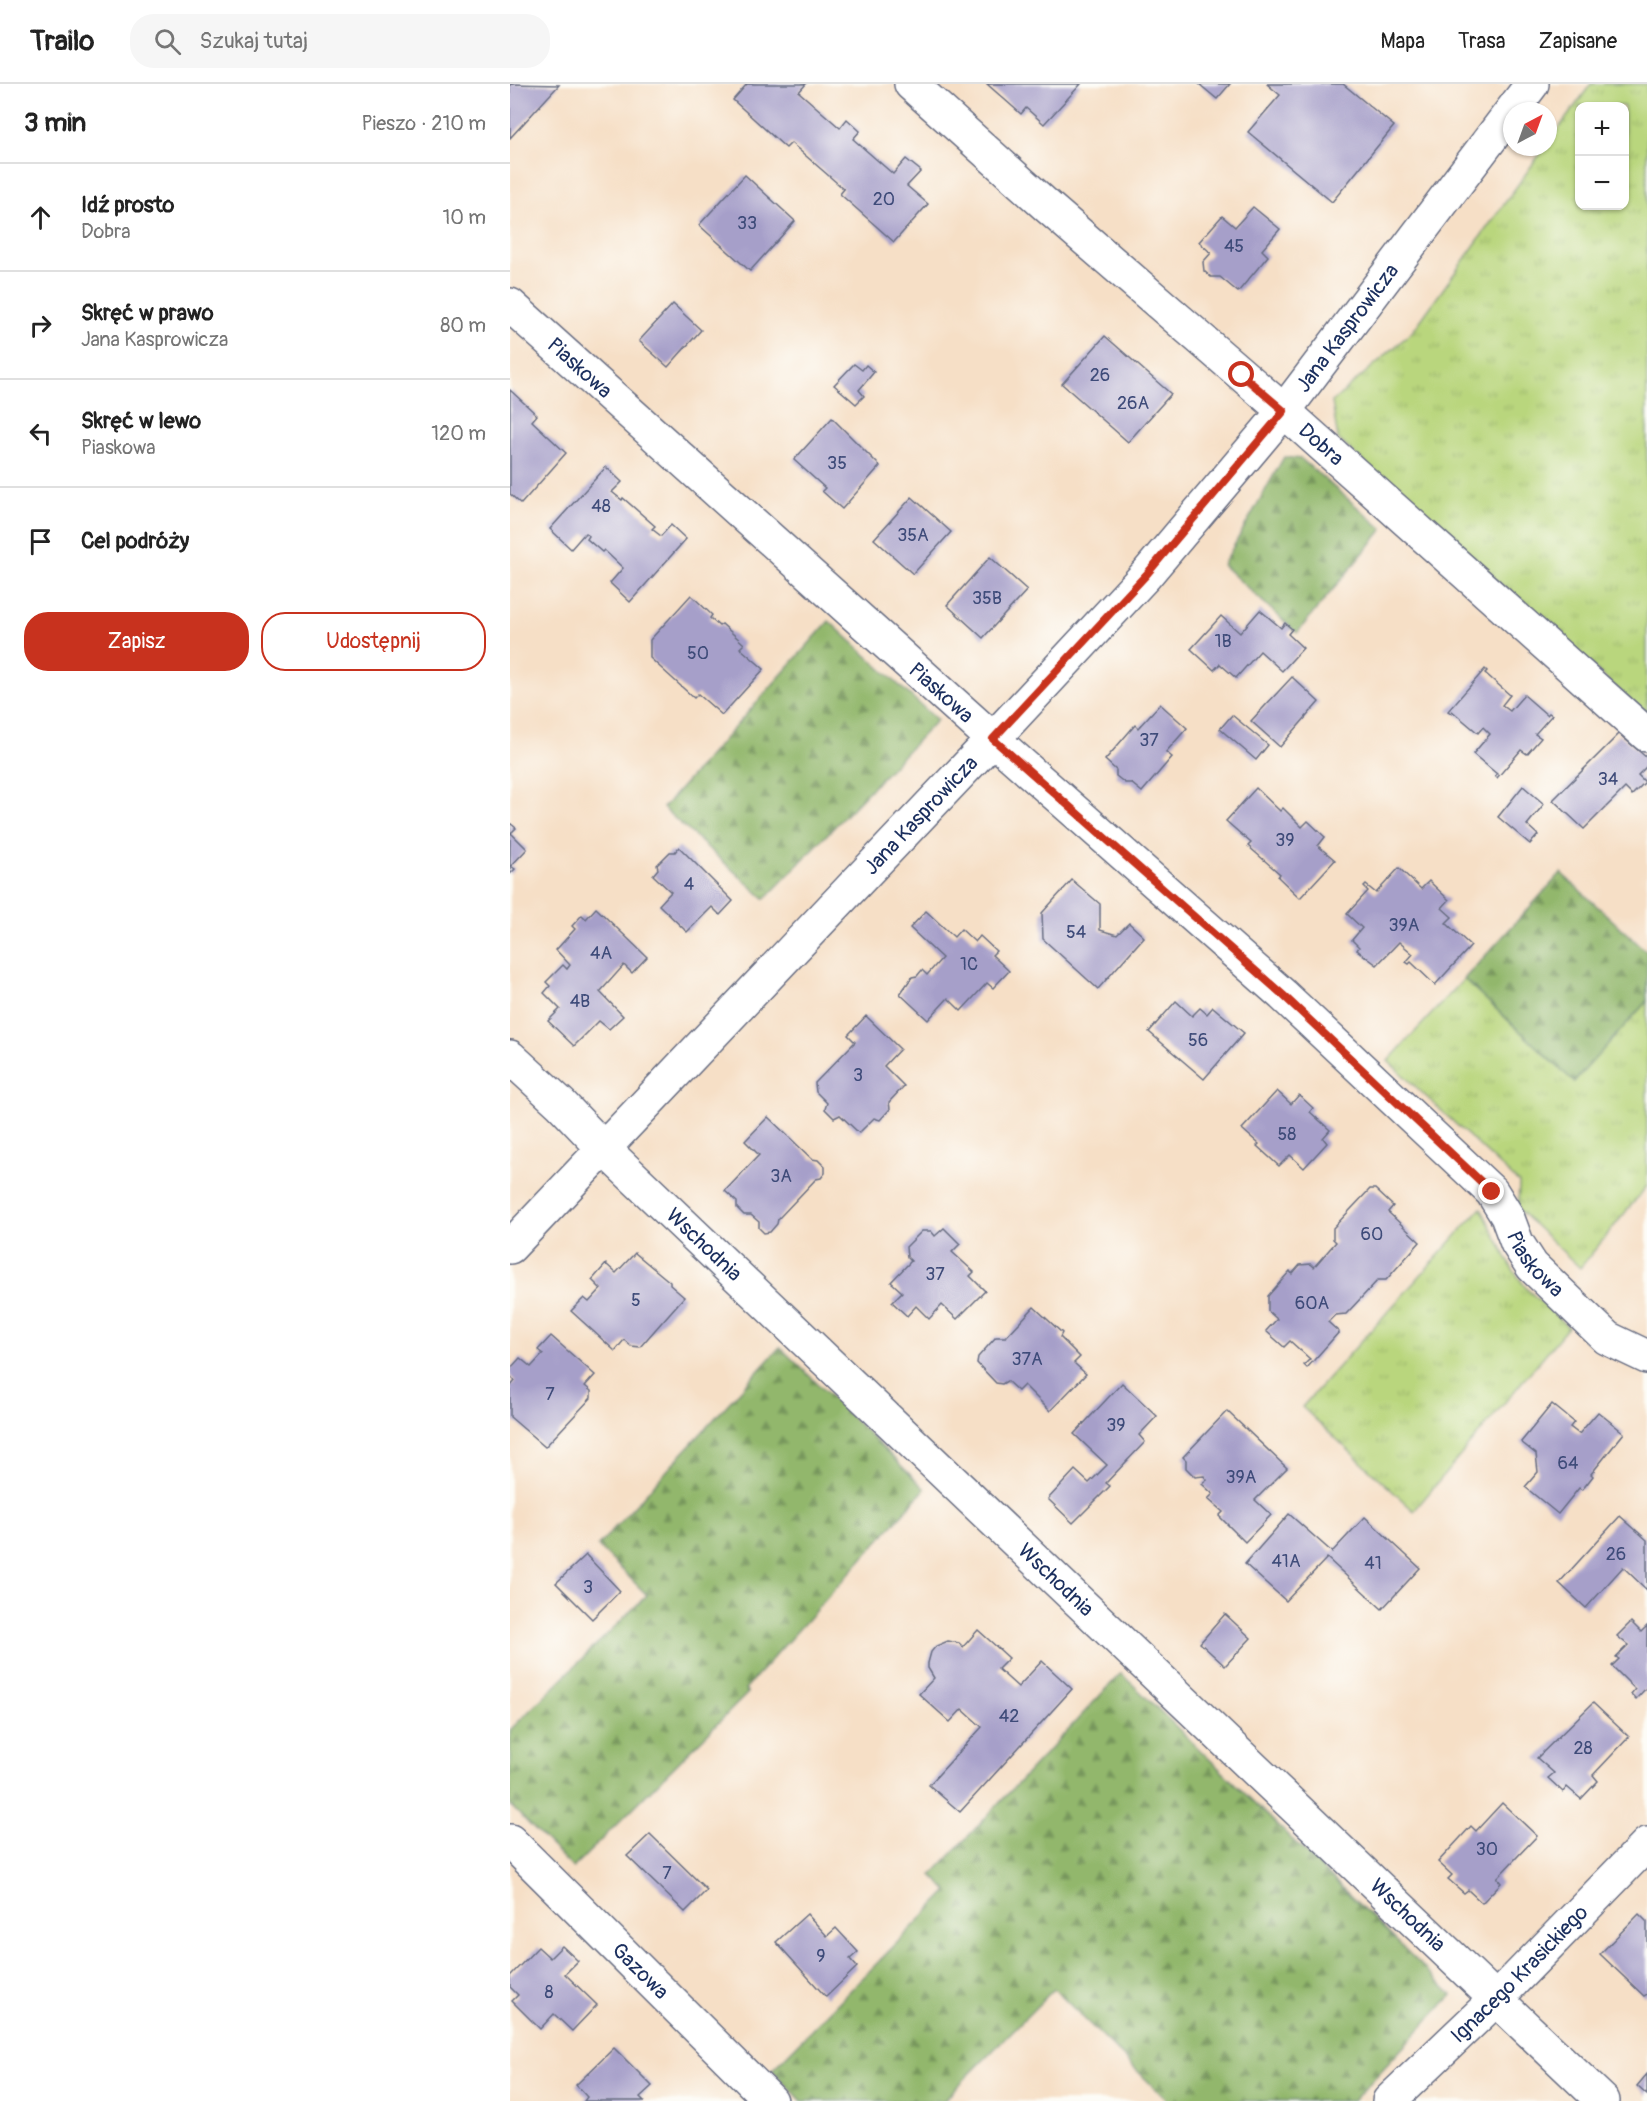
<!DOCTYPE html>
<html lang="pl">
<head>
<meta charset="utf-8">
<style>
	:root { --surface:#fff; --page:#f6f6f6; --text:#222; --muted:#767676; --line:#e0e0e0; --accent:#c8321e }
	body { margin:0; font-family:Pangolin,sans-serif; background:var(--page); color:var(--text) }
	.controls { position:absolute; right:18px; top:18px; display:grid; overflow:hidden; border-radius:12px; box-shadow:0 2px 4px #0004 }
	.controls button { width:54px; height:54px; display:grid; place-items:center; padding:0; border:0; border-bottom:2px solid var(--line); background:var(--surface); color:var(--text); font:30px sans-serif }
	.compass { position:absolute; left:993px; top:18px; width:54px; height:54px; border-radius:50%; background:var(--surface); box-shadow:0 2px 4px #0004; rotate:41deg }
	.stop { position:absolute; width:18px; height:18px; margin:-14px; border:4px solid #c8321e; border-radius:50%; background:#fff }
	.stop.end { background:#c8321e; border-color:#fff; box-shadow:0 2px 6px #0008 }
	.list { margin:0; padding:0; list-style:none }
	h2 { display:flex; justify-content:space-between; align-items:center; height:78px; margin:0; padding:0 24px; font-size:26px }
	h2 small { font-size:20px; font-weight:400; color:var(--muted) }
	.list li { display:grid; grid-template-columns:39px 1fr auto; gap:18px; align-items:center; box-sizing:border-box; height:108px; padding:0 24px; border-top:2px solid var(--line) }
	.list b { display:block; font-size:22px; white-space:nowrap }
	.list p { margin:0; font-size:20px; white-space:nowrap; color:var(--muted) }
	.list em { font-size:20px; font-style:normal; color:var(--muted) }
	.actions { display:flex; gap:12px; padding:18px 24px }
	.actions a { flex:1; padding:14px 0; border:2px solid var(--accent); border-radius:24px; text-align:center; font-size:21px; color:var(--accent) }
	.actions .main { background:var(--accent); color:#fff }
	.icon { flex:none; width:33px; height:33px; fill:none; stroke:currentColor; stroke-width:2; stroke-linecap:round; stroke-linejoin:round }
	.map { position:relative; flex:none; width:1137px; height:2017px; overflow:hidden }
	header { display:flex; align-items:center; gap:36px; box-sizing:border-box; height:84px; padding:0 30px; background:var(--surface); border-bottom:2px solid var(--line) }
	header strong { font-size:28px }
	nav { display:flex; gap:33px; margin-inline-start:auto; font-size:21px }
	.search { width:420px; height:54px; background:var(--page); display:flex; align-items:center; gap:15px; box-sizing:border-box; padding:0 21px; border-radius:24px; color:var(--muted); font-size:22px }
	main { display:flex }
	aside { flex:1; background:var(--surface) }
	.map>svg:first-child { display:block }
	.grass { fill:url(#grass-tufts); stroke:#6a826e; stroke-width:1.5; fill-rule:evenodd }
	.forest { fill:url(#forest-firs); stroke:#567365; stroke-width:1.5 }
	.building { fill:#a69fc9 }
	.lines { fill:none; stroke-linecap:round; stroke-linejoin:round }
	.minor-casing { stroke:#686d82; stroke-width:36 }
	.minor { stroke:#fff; stroke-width:33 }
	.route { stroke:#c8321e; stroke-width:8 }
	.labels { text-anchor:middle; stroke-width:4.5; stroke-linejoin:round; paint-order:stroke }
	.number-label { font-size:18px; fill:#3e4b79 }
	.street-label { font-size:21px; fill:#1b2f5e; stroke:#fdfcf7 }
</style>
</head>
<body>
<header>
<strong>Trailo</strong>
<div class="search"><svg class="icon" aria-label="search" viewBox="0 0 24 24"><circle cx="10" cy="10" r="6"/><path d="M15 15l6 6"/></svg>Szukaj tutaj</div>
<nav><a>Mapa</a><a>Trasa</a><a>Zapisane</a></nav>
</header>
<main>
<aside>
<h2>3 min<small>Pieszo · 210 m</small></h2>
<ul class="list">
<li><svg class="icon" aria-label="ahead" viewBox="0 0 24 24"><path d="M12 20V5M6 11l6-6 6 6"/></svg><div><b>Idź prosto</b><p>Dobra</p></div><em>10 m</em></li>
<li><svg class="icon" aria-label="right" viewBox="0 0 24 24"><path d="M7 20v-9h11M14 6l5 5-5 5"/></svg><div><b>Skręć w prawo</b><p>Jana Kasprowicza</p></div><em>80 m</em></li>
<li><svg class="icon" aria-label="left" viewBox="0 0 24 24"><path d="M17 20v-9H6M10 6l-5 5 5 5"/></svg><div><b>Skręć w lewo</b><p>Piaskowa</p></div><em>120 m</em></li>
<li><svg class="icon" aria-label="arrive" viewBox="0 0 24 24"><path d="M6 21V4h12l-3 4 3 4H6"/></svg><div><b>Cel podróży</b></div></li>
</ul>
<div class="actions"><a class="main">Zapisz</a><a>Udostępnij</a></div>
</aside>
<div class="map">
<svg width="1137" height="2017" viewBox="0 0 1137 2017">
	<defs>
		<pattern id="grass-tufts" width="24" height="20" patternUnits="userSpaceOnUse" patternTransform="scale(1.5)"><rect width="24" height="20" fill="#b9d67d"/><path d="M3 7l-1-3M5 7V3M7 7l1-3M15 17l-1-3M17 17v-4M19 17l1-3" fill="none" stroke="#9eb86e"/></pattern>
		<pattern id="forest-firs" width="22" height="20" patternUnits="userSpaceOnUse" patternTransform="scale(1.5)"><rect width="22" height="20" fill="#92b76c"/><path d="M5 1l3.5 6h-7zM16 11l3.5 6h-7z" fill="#76955c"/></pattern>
	</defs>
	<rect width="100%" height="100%" fill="#fdfcf7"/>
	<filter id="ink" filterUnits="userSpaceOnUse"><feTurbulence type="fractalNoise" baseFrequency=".0167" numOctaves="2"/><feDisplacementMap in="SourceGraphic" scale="12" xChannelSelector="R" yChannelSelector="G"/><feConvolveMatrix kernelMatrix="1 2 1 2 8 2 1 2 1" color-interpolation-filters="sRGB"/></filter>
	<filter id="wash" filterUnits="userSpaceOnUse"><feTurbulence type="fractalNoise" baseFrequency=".008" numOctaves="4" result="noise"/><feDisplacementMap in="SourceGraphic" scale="24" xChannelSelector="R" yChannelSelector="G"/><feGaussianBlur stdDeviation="1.35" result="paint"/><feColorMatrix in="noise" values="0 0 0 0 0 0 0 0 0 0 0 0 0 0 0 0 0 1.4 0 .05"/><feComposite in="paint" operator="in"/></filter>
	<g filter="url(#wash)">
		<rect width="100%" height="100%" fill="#f6dfc6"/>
		<g class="grass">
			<path d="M 1081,0 L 1137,0 L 1137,631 L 828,355 L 822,318 L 903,247 L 1035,63 L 1038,63 L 1038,59 ZM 1070,22 L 1114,22 L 1114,122 L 1070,122 Z"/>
			<path d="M 954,895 L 1064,997 L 1137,917 L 1137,1102 L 1070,1184 L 1008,1125 L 1009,1099 L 878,977 Z"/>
			<path d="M 971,1124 L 1003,1186 L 1017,1205 L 1058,1243 L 904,1427 L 792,1323 Z"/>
		</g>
		<g class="forest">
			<path d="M 774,373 L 791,375 L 873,445 L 787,549 L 713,481 Z"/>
			<path d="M 319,537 L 427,636 L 255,815 L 153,724 Z"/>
			<path d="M 1051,789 L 1137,868 L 1137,917 L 1064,998 L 954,895 Z"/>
			<path d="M 270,1263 L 415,1405 L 235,1605 L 238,1609 L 63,1784 L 0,1721 L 0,1646 L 137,1511 L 88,1462 Z"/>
			<path d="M 611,1589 L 942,1911 L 843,2017 L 658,2017 L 544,1905 L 433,2017 L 292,2017 L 262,1986 L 438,1807 L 422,1791 Z"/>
		</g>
		<g id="blocks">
			<g class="building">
				<path d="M 0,0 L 49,1 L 0,54 Z"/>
				<path d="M 237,0 L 296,0 L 289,8 L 330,44 L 337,35 L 350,47 L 343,55 L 383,90 L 396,75 L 411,87 L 397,102 L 418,120 L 384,158 L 330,110 L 334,105 L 281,59 L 276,64 L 223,16 Z"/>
				<path d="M 477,0 L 571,0 L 534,40 L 516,24 L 511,30 Z"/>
				<path d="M 689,0 L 720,0 L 707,15 Z"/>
				<path d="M 757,0 L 833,0 L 884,42 L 822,118 L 738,48 L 770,11 Z"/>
				<path d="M 235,91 L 285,137 L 240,187 L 189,141 Z"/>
				<path d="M 743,123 L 770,145 L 752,166 L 758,172 L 728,208 L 710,193 L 701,193 L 694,187 L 693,178 L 701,169 L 689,158 L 712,132 L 725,143 Z"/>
				<path d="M 163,220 L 191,246 L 158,283 L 129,257 Z"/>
				<path d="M 595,252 L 661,310 L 618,358 L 552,300 Z"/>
				<path d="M 344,280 L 352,286 L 356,281 L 364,288 L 349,306 L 354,312 L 346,320 L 324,301 Z"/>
				<path d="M 0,306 L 27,331 L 22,337 L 56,369 L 11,420 L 0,410 Z"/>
				<path d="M 322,334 L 370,382 L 332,425 L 312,407 L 315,404 L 284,376 Z"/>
				<path d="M 96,383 L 112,398 L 102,408 L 112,416 L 113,414 L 145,442 L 142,445 L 151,452 L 161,441 L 176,455 L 120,518 L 100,499 L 113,484 L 94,466 L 92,468 L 77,455 L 79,452 L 75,449 L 61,465 L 40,445 Z"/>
				<path d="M 402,413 L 441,448 L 403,490 L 364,455 Z"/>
				<path d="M 480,473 L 517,506 L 473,554 L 437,521 Z"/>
				<path d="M 181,511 L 202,531 L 200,534 L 209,542 L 212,540 L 234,560 L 230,564 L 254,585 L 212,631 L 188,610 L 184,614 L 140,574 L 140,556 Z"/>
				<path d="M 750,526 L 771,544 L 775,539 L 782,545 L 778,550 L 793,564 L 772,587 L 750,567 L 726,594 L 710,580 L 704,586 L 681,565 L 711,532 L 730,549 Z"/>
				<path d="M 975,585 L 977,587 L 975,589 L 1000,611 L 992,621 L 1000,627 L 1014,611 L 1037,631 L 1039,629 L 1042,631 L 1025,650 L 1031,654 L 1017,670 L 1011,666 L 987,694 L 985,692 L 987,690 L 963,670 L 980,650 L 973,643 L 968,649 L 942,627 L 941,629 L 938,627 Z"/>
				<path d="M 782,593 L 809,618 L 770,663 L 741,637 Z"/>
				<path d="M 650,620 L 677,644 L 656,668 L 662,673 L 632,708 L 621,699 L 615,699 L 606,692 L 606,686 L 595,676 L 625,641 L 628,644 Z"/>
				<path d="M 722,631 L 758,661 L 746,676 L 710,645 Z"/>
				<path d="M 1109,650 L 1137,674 L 1137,682 L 1128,691 L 1135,698 L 1122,711 L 1115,704 L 1074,745 L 1043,716 Z"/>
				<path d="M 1013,702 L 1034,720 L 1017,741 L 1028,751 L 1020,760 L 988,733 Z"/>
				<path d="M 746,704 L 770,727 L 773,724 L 792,743 L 798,737 L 815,753 L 808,762 L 825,776 L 790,814 L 768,793 L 770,790 L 738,762 L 741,759 L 716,737 Z"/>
				<path d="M 0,739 L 6,744 L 1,749 L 17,765 L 1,782 L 5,785 L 0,790 Z"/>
				<path d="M 169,763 L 223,817 L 210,831 L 202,823 L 177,848 L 149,821 L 161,808 L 143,791 L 148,785 L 147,781 L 160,768 L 165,768 Z"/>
				<path d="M 889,784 L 911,805 L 919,797 L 939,816 L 932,824 L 942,833 L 936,839 L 961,862 L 925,901 L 901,878 L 899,880 L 896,878 L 903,870 L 889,858 L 867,881 L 847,866 L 849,863 L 842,856 L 852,844 L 837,830 L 858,807 L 854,803 L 856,801 L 866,809 Z"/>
				<path d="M 562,796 L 590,820 L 590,846 L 607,851 L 619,839 L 634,853 L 588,905 L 533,855 L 532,829 Z"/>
				<path d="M 86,824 L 137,873 L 122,889 L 114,881 L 90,908 L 113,932 L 99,945 L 89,937 L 64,962 L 38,937 L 50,925 L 34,909 L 40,902 L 36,898 L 53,881 L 57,885 L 60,881 L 46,866 L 65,845 L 62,842 L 72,831 L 76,835 Z"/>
				<path d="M 416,827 L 444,853 L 451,845 L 465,858 L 470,852 L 486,867 L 482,871 L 499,887 L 483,904 L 477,899 L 451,927 L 438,914 L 418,936 L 390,910 L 402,893 L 407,892 L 412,886 L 417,891 L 432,874 L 400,844 Z"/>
				<path d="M 666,917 L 682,932 L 690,924 L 697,930 L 703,923 L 734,949 L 694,995 L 639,948 Z"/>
				<path d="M 356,932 L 390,965 L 374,982 L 394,1002 L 379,1018 L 380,1025 L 370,1036 L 364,1034 L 349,1049 L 330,1031 L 324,1034 L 315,1025 L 317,1019 L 306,1008 L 305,999 L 345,958 L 338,951 Z"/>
				<path d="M 767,1007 L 781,1020 L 789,1011 L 803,1024 L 800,1028 L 820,1046 L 813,1054 L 817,1059 L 794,1084 L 780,1071 L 769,1082 L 747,1062 L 749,1060 L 732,1045 Z"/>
				<path d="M 258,1033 L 302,1075 L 308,1076 L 315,1083 L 315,1089 L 311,1094 L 306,1095 L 268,1135 L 267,1140 L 260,1148 L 254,1149 L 249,1144 L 249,1138 L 241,1131 L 234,1131 L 227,1124 L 227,1118 L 215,1107 L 249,1071 L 235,1057 Z"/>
				<path d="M 860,1105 L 865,1105 L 883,1122 L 878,1128 L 910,1158 L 876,1196 L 868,1196 L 836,1230 L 825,1231 L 818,1238 L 829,1248 L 797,1284 L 794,1281 L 800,1275 L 780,1257 L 774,1263 L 756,1247 L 767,1235 L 758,1227 L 758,1212 L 780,1187 L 782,1190 L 790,1181 L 801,1180 L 804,1183 L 826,1158 L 823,1155 L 823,1144 Z"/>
				<path d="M 434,1144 L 450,1160 L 442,1168 L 464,1188 L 460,1192 L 475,1207 L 447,1235 L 432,1221 L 419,1235 L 406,1222 L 397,1232 L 382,1218 L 392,1208 L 381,1198 L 401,1177 L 397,1173 L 396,1163 L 412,1147 L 421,1147 L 425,1152 Z"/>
				<path d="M 125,1169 L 160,1198 L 160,1201 L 174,1213 L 130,1263 L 121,1262 L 114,1256 L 105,1267 L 61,1227 L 74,1214 L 79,1218 L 91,1205 L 82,1196 L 96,1180 L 106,1189 Z"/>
				<path d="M 524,1223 L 552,1249 L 550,1253 L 570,1273 L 564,1279 L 576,1290 L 540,1327 L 514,1301 L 508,1307 L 497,1297 L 492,1300 L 486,1299 L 467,1279 L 468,1273 L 486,1253 L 496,1253 Z"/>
				<path d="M 41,1252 L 85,1291 L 75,1302 L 81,1307 L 81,1314 L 35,1363 L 0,1333 L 0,1303 L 5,1297 L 0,1292 L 0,1285 L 10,1274 L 21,1283 L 33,1270 L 28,1266 Z"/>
				<path d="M 612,1299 L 647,1332 L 629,1351 L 635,1358 L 596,1399 L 600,1402 L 563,1439 L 538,1415 L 565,1386 L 579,1399 L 597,1381 L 564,1350 Z"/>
				<path d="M 1042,1320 L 1064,1338 L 1060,1343 L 1069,1350 L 1088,1328 L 1114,1349 L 1081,1390 L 1083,1392 L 1072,1406 L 1069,1404 L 1048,1430 L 1015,1403 L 1028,1388 L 1026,1370 L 1011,1358 Z"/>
				<path d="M 717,1327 L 777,1384 L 745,1416 L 761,1431 L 735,1458 L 709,1432 L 713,1428 L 698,1415 L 703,1410 L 692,1400 L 697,1396 L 694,1392 L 685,1393 L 676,1384 L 676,1376 L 673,1373 Z"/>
				<path d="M 779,1430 L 822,1468 L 855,1433 L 910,1484 L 872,1525 L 817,1474 L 776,1517 L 735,1480 Z"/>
				<path d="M 1110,1432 L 1137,1456 L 1137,1506 L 1113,1483 L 1076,1524 L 1049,1499 Z"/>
				<path d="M 76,1471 L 110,1507 L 82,1535 L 46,1499 Z"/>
				<path d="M 715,1530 L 741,1554 L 715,1582 L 690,1559 Z"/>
				<path d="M 1121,1538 L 1131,1548 L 1137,1542 L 1137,1603 L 1126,1615 L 1121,1610 L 1125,1605 L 1102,1582 L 1109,1575 L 1106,1573 L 1118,1561 L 1107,1552 Z"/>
				<path d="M 468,1546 L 499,1574 L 488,1585 L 508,1603 L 532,1577 L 562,1605 L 450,1728 L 419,1701 L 472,1643 L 452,1625 L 440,1638 L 409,1610 L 424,1594 L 418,1584 L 418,1579 L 421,1568 L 426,1562 L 438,1557 L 449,1559 L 453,1563 Z"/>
				<path d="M 1083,1619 L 1119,1653 L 1083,1691 L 1088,1697 L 1071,1715 L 1057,1703 L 1053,1708 L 1038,1694 L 1044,1689 L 1027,1674 Z"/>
				<path d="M 992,1719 L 1027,1752 L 987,1794 L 991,1799 L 972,1819 L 958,1806 L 954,1809 L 938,1795 L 942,1791 L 928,1778 L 961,1742 L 966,1747 Z"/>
				<path d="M 140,1750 L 197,1806 L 175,1828 L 117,1772 Z"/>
				<path d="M 297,1830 L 317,1852 L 326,1844 L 348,1868 L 340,1875 L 347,1883 L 316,1913 L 266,1858 Z"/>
				<path d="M 1129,1830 L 1137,1838 L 1137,1910 L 1134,1912 L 1090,1870 Z"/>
				<path d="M 52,1862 L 68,1877 L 55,1890 L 87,1921 L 62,1947 L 44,1930 L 30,1945 L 2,1917 L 8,1911 L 0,1903 L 0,1892 L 28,1863 L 40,1874 Z"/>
				<path d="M 104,1964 L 142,2002 L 130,2013 L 134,2017 L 74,2017 L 77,2013 L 66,2001 Z"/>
				<path d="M 1137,1990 L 1137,2011 L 1127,2002 Z"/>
			</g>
		</g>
	</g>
	<g filter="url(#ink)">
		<use href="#blocks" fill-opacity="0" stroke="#686d82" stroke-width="1.5"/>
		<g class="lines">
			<defs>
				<g id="minor">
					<path id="s1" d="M 401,0 L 538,123 L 774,327 L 1137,651"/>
					<path id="s2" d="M 0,221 L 483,655 L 773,911 L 982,1108 L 997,1132 L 1007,1159 L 1022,1182 L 1097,1254 L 1137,1273"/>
					<path id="s3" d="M 0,973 L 51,1020 L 94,1065 L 1093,2017"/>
					<path id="s4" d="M 0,1163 L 483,655 L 636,491 L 774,327 L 1022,0"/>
					<path id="s5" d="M 0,1757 L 261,2017"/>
					<path id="s6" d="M 879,2017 L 985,1916 L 1137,1760"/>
				</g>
			</defs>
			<use href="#minor" class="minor-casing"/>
			<use href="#minor" class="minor"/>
		</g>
	</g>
	<g class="lines" filter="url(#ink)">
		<path class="route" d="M 732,291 L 774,327 L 636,491 L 483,655 L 773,911 L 982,1108"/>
	</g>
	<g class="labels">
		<g class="number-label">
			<text x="374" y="121">20</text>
			<text x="237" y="145">33</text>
			<text x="724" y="168">45</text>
			<text x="590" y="297">26</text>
			<text x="623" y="325">26A</text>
			<text x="327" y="385">35</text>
			<text x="91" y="428">48</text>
			<text x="403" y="457">35A</text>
			<text x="477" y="520">35B</text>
			<text x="713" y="563">1B</text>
			<text x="188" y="575">50</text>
			<text x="639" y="662">37</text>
			<text x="1098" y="701">34</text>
			<text x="775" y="762">39</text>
			<text x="179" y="806">4</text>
			<text x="894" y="847">39A</text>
			<text x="566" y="854">54</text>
			<text x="91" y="875">4A</text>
			<text x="459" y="886">1C</text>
			<text x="70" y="923">4B</text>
			<text x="688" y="962">56</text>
			<text x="348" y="997">3</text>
			<text x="777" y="1056">58</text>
			<text x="271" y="1098">3A</text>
			<text x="862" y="1156">60</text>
			<text x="425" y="1196">37</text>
			<text x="126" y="1222">5</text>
			<text x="802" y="1225">60A</text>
			<text x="517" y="1281">37A</text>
			<text x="40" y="1316">7</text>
			<text x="606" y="1347">39</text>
			<text x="1058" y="1385">64</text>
			<text x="731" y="1399">39A</text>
			<text x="1106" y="1476">26</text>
			<text x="776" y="1483">41A</text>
			<text x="863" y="1485">41</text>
			<text x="78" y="1509">3</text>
			<text x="499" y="1638">42</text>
			<text x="1073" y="1670">28</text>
			<text x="977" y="1771">30</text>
			<text x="157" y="1795">7</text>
			<text x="311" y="1878">9</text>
			<text x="39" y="1914">8</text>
		</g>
		<g class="street-label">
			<text dy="7" stroke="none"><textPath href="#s4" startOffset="1244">Jana Kasprowicza</textPath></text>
			<text dy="7" stroke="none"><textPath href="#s2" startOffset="94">Piaskowa</textPath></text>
			<text dy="7" stroke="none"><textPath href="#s1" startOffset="546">Dobra</textPath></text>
			<text dy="7" stroke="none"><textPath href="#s2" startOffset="580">Piaskowa</textPath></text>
			<text dy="7" stroke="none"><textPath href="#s4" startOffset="596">Jana Kasprowicza</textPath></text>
			<text dy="7" stroke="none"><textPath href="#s3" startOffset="270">Wschodnia</textPath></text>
			<text dy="7" stroke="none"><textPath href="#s2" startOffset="1408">Piaskowa</textPath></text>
			<text dy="7" stroke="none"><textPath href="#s3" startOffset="756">Wschodnia</textPath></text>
			<text dy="7" stroke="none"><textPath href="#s3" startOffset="1242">Wschodnia</textPath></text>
			<text dy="7" stroke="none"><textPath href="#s5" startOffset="184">Gazowa</textPath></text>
			<text dy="7" stroke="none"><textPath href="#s6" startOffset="182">Ignacego Krasickiego</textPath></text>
		</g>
	</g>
</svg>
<div class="controls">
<button>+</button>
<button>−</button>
</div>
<svg class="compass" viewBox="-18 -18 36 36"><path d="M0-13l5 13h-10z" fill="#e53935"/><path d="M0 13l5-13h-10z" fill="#767676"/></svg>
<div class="stop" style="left:732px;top:291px"></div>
<div class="stop end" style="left:982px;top:1108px"></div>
</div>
</main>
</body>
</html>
